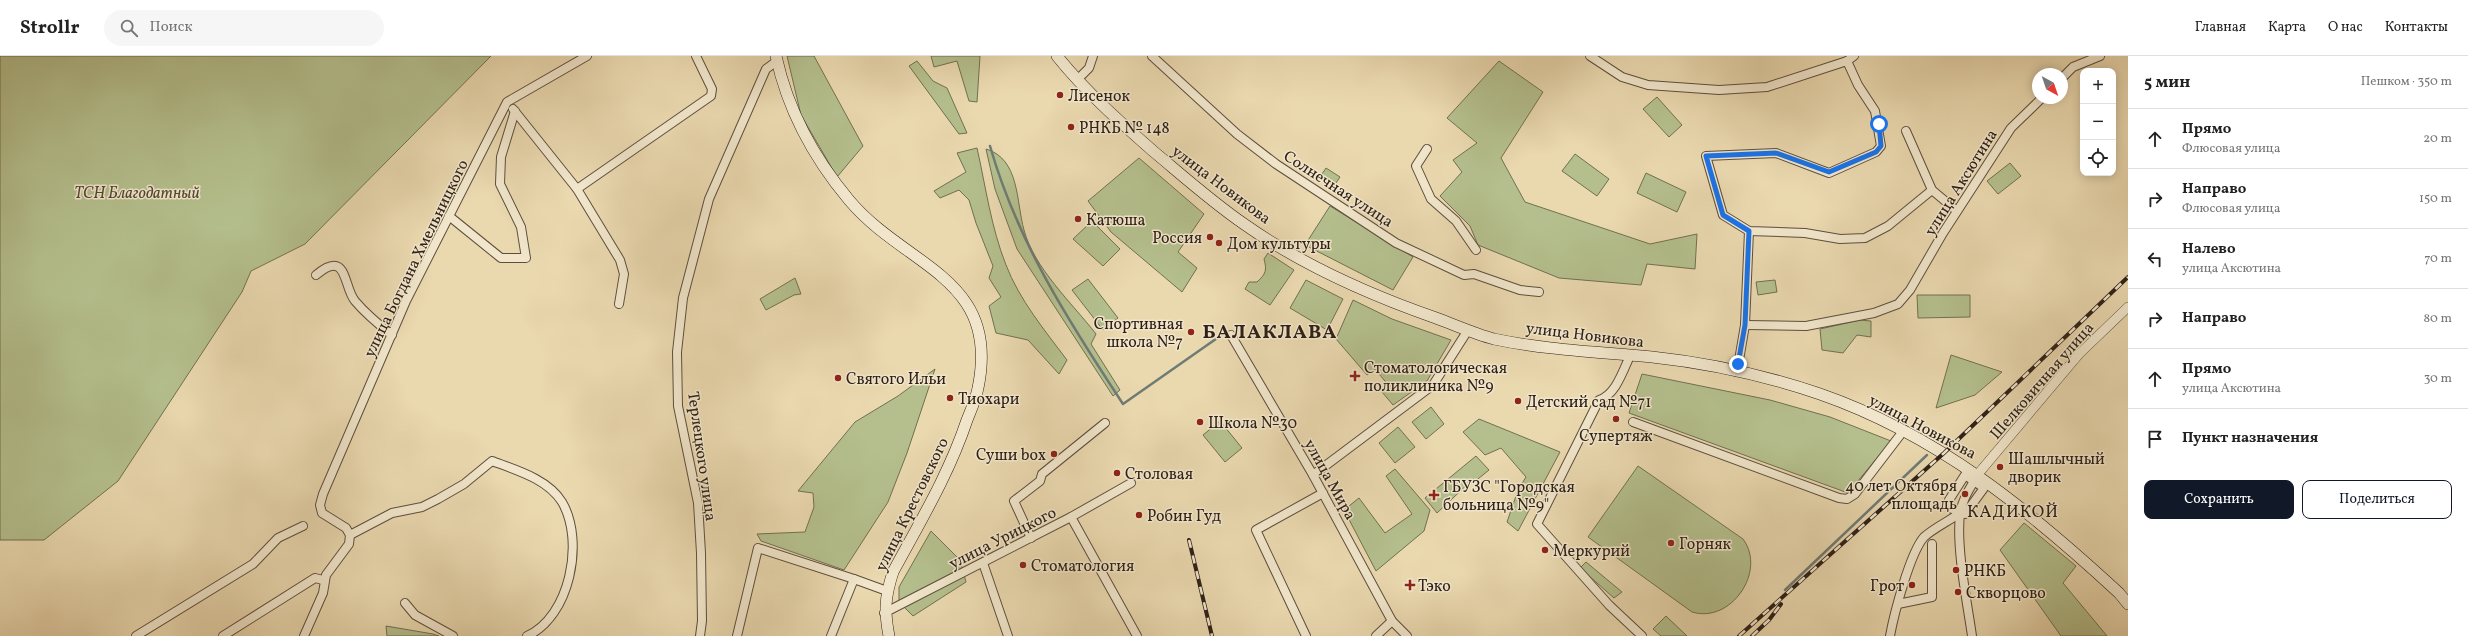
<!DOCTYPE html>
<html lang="ru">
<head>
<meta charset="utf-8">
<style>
	:root { --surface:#fff; --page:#f6f6f6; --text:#222; --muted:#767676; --line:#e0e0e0; --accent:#111827 }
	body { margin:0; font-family:Vollkorn,serif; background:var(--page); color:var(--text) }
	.controls { position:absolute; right:12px; top:12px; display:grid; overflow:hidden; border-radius:8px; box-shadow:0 2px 10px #0003 }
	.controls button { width:36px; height:36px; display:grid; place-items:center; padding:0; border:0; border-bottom:1px solid var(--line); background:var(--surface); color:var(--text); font:20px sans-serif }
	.compass { position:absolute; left:2032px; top:12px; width:36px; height:36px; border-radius:50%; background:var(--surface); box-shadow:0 2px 10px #0003; rotate:140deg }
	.stop { position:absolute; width:12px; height:12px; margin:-9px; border:3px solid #1a73e8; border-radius:50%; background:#fff }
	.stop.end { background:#1a73e8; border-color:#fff; box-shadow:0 1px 4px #0008 }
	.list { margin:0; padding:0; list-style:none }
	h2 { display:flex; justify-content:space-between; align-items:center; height:52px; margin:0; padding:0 16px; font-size:17px }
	h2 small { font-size:13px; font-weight:400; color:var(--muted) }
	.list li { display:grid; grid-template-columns:26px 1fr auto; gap:12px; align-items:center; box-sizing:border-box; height:60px; padding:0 16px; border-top:1px solid var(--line) }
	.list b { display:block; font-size:15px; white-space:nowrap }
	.list p { margin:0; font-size:13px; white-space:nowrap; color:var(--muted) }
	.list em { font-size:13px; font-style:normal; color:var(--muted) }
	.actions { display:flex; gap:8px; padding:12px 16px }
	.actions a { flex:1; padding:9px 0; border:1px solid var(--accent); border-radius:8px; text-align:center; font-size:14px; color:var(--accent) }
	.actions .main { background:var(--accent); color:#fff }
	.icon { flex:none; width:22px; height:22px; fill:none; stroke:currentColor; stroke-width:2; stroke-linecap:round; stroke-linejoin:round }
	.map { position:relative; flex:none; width:2128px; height:580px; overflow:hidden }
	header { display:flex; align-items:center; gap:24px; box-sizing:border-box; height:56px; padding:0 20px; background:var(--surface); border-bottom:1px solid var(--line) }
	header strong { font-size:19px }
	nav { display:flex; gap:22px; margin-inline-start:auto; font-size:14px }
	.search { width:280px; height:36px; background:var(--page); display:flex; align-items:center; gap:10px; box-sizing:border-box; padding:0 14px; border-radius:22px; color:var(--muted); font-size:15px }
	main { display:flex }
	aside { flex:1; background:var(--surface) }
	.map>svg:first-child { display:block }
	.green { fill:#b4bf8d; stroke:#717052 }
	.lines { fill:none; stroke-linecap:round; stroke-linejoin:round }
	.stream { stroke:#6f7b75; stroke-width:2.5 }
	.minor-casing { stroke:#5d4e3e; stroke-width:10 }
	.tertiary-casing { stroke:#5d4e3e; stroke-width:10 }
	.secondary-casing { stroke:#2e2018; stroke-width:12 }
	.minor { stroke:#f1e6cb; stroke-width:8 }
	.tertiary { stroke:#f1e6cb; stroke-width:9 }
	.secondary { stroke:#f1e6cb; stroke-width:11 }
	.rail-casing { stroke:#2e2018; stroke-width:4 }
	.rail { stroke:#f1e6cb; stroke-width:2.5; stroke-dasharray:8; stroke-linecap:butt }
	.route { stroke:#1a73e8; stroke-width:5 }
	.poi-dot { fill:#8f2418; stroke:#f1e6cb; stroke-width:1.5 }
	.labels { text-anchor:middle; stroke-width:3; stroke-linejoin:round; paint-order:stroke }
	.poi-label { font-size:16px; fill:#2e2018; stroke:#f1e6cb; text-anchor:start }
	.street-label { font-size:16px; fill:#2e2018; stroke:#f1e6cb }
	.park-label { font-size:16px; font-style:italic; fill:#504835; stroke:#f1e6cb }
	.neighbourhood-label { font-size:17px; letter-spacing:1px; fill:#2e2018; stroke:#f1e6cb }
	.district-label { font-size:20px; font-weight:bold; letter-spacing:1px; fill:#2e2018; stroke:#f1e6cb }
</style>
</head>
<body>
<header>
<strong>Strollr</strong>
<div class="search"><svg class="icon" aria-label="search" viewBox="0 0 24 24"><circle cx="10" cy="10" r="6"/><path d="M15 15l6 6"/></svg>Поиск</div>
<nav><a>Главная</a><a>Карта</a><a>О нас</a><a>Контакты</a></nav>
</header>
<main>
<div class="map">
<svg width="2128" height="580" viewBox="0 0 2128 580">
	<rect width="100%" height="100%" fill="#ead8af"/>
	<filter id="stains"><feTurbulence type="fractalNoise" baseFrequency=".005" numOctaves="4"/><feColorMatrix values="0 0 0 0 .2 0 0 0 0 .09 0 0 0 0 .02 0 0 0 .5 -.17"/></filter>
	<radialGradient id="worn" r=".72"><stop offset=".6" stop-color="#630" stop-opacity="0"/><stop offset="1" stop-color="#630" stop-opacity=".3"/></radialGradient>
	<g class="green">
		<path d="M 0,0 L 491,0 L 305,188 L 251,215 L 242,236 L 118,425 L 44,484 L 0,484 Z"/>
		<path d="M 787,0 L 814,0 L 863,90 L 837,121 L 801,59 Z"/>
		<path d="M 931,0 L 980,0 L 977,46 L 969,45 L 957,5 L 934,11 Z"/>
		<path d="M 917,5 L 933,25 L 947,32 L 967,77 L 959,78 L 909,10 Z"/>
		<path d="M 1499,5 L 1543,36 L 1501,102 L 1525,146 L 1650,188 L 1697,178 L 1695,213 L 1647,208 L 1641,229 L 1559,222 L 1478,189 L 1470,170 L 1440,140 L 1462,116 L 1453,104 L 1477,87 L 1447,62 Z"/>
		<path d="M 1657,41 L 1682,69 L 1669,81 L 1643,53 Z"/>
		<path d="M 977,92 C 986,132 991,171 1006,209 C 1019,243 1045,275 1067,304 L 1059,318 L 1028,284 L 996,277 L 989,250 L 1001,241 L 989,222 L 993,210 L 976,167 L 969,144 L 959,134 L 940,142 L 934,135 L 966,116 L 957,97 Z"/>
		<path d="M 986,93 C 1020,103 1016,146 1024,174 C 1034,212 1072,247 1096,278 L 1091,288 L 1120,334 L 1113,340 L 1017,193 L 995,133 Z"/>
		<path d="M 1575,98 L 1609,123 L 1597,140 L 1562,115 Z"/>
		<path d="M 1139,102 L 1204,158 L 1178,196 L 1197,212 L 1182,236 L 1111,176 L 1088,145 Z"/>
		<path d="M 2010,107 L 2021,120 L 1998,138 L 1987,125 Z"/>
		<path d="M 1326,112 L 1340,121 L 1334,130 L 1320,121 Z"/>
		<path d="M 1646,117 L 1686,136 L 1677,156 L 1637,137 Z"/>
		<path d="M 1330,150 L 1413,201 L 1393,234 L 1305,189 Z"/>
		<path d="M 1092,165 L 1120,193 L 1103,210 L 1073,183 Z"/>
		<path d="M 1268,197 L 1294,214 L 1270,249 L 1245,233 L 1249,226 L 1257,226 C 1266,218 1267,214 1264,203 Z"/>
		<path d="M 795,222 L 801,238 L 794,239 L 766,254 L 760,243 Z"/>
		<path d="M 1088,223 L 1118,262 L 1103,274 L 1072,234 Z"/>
		<path d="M 1306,224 L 1343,243 L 1327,274 L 1290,252 Z"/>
		<path d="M 1775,224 L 1777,236 L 1758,239 L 1756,226 Z"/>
		<path d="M 1917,239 L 1970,239 L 1970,261 L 1918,262 Z"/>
		<path d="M 1353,244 L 1392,263 L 1451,284 L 1427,325 L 1393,349 L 1382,336 L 1389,330 L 1375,313 L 1367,319 L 1336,283 Z"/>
		<path d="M 1860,264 L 1871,265 L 1871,281 L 1857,279 L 1843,297 L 1822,294 L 1820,273 Z"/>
		<path d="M 1951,299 L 2002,316 L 1975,339 L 1936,352 Z"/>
		<path d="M 935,313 L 907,397 L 888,446 L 844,514 L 761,485 L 757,478 L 805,476 L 814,451 L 813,437 L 798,435 L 855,366 L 898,340 Z"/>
		<path d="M 1642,318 L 1770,344 L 1830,361 L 1891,385 L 1848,437 L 1629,357 Z"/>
		<path d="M 1431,351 L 1444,368 L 1426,383 L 1412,366 Z"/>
		<path d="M 1479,363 L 1560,396 L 1518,475 L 1507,466 L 1518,434 L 1526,421 L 1501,392 L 1485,399 L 1463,376 Z"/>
		<path d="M 1220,365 L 1242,392 L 1225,406 L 1203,379 Z"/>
		<path d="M 1398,371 L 1415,391 L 1395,407 L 1379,387 Z"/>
		<path d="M 1476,400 L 1489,414 L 1473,427 L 1469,427 L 1437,457 L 1425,442 Z"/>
		<path d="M 1638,410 L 1743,483 C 1767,515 1731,568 1692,556 L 1588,481 Z"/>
		<path d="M 1395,413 L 1430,454 L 1424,475 L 1376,515 L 1344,454 L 1359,442 L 1385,477 L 1412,458 L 1386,420 Z"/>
		<path d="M 2024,467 L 2076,510 L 2063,527 L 2107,580 L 2061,580 L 2000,494 Z"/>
		<path d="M 931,475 L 960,504 L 966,526 L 913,560 L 899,546 L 899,531 Z"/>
		<path d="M 1586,506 L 1622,536 L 1614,542 L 1580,512 Z"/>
		<path d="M 1666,560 L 1687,580 L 1661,580 L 1653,573 Z"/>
		<path d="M 386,570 L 433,578 L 439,580 L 387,580 Z"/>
	</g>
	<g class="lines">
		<g class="stream">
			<path d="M 990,90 C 1017,185 1069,266 1123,348 L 1223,278"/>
			<path d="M 1785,534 L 1927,399"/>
		</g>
		<defs>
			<g id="minor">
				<path d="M 1152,0 L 1237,78 L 1276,108 L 1396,187 L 1464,219 L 1474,218 L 1520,234 L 1539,236"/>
				<path d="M 1590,0 L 1622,21 L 1648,29 L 1719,34 L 1767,31 L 1847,5 L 1854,0"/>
				<path d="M 1847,5 L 1858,29 L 1875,55 L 1881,90 L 1876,96 L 1829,117 L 1776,97 L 1706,100 L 1723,159 L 1749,175 L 1805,177 L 1840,183 L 1865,182 L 1888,170 L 1932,134"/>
				<path d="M 2062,22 L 2073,11 L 2100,0"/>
				<path d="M 1078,23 L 1089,12 L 1093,0"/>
				<path d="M 513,53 L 577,133 L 620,204 L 624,218 L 619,248"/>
				<path d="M 1906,75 L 1932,134 L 1957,155"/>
				<path d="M 1427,93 L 1416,110 L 1431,143 L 1456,165 L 1476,194"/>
				<path d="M 577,133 L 711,40 L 712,33 L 696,0"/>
				<path d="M 449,160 L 501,202 L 526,202 L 521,171 L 500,128 L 501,101 L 515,55"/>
				<path d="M 316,219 C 348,192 343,231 355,245 C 366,258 378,268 392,279"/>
				<path d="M 1745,269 L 1806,270 L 1874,257 L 1898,248 L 1910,234 L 1943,177 L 2011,72 L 2042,42"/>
				<path d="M 1231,279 L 1313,419 L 1392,565 L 1407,580"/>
				<path d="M 1630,300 C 1623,314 1616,339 1599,344 L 1537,468 L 1609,549 L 1642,580"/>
				<path d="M 1737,316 L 1745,269 L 1749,175"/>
				<path d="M 1633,366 L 1839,442 L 1847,443 L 1855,438 L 1904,374"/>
				<path d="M 1313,419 L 1433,329 L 1468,274"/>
				<path d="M 1965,419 L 1984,432 L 1965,458 L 1950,452 L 1949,444 Z"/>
				<path d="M 1071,461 L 1137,580"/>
				<path d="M 350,479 L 392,457 L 422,451 L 438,443 L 464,428 L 492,405 C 516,414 548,423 562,446 C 585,485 570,561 527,580"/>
				<path d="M 1031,482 L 1014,445 L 1040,425 L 1042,418 L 1105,367"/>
				<path d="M 983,507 L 1008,580"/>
				<path d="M 405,547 L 415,559 L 453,580"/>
				<path d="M 1898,548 L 1932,541 L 1932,488"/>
				<path d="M 884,557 L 1071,461 L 1131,427"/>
				<path d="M 136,580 L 253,508 L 278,482 L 303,470"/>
				<path d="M 223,580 L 315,522 L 323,524"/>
				<path d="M 304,580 L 323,537 L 326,519 L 349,488 L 350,479 L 346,472 L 322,457 L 320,449 L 323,438 L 406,245 L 507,46 L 587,0"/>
				<path d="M 700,580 L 702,565 L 701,497 L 698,447 L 678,350 L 677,296 L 683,242 L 709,143 L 766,13 L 777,5"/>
				<path d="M 737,580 L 758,492 L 854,523"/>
				<path d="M 831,580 L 854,523 L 887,535"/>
				<path d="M 1306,580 L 1256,474 L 1323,437"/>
				<path d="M 1376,580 L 1392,565"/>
				<path d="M 1890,580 C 1894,558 1910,497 1924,481 C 1934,472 1949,465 1960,457"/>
				<path d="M 1972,580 C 1967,545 1956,492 1960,458 C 1962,443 1971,431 1978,418"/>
			</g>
			<path id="tertiary" d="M 1978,418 L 2079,298 L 2128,251"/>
			<g id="secondary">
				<path d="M 776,0 C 788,55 813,101 849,144 C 906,212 1001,221 978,332 C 976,343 971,354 967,364 C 949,418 920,466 893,516 C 885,541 884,554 889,580"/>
				<path d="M 1057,0 C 1085,35 1120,66 1153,95 C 1183,120 1212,146 1244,168 C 1302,209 1370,239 1436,262 C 1455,269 1475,278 1494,283 C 1546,294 1600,296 1652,301 C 1708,307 1767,320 1820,338 C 1938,379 2029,454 2119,537 L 2128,548"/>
			</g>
		</defs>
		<use href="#minor" class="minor-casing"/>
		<use href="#tertiary" class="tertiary-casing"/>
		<use href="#secondary" class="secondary-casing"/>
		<use href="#minor" class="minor"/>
		<use href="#tertiary" class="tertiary"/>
		<use href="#secondary" class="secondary"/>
		<defs>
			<g id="rail">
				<path d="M 1189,484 L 1212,580"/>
				<path d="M 1739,580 L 1944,397 L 2128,221"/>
				<path d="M 1752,580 L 1769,564 L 1781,548"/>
			</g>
		</defs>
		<use href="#rail" class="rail-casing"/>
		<use href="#rail" class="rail"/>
	</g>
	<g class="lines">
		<path class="route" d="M 1738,308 L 1745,269 L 1749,175 L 1723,159 L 1706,100 L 1776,97 L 1829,116 L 1876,96 L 1881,90 L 1879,68"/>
	</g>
	<g class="poi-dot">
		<circle cx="1060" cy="39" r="4"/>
		<circle cx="1071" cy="71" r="4"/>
		<circle cx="1078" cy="163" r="4"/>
		<circle cx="1210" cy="181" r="4"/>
		<circle cx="1219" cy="187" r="4"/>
		<circle cx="1191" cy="276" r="4"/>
		<path d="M1353 314h4v4h4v4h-4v4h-4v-4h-4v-4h4z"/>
		<circle cx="838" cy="322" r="4"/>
		<circle cx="950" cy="342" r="4"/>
		<circle cx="1518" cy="345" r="4"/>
		<circle cx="1616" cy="363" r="4"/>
		<circle cx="1200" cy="366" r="4"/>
		<circle cx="1054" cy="398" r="4"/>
		<circle cx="2000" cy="411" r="4"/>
		<circle cx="1117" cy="417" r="4"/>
		<circle cx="1965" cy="438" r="4"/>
		<path d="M1432 433h4v4h4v4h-4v4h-4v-4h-4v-4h4z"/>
		<circle cx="1139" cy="459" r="4"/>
		<circle cx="1671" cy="487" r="4"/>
		<circle cx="1545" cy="494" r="4"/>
		<circle cx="1023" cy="509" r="4"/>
		<circle cx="1956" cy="514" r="4"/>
		<path d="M1408 523h4v4h4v4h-4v4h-4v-4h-4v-4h4z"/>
		<circle cx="1912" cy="529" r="4"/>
		<circle cx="1958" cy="536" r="4"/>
	</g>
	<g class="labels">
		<g class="poi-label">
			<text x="1068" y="45">Лисенок</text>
			<text x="1079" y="77">РНКБ № 148</text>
			<text x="1086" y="169">Катюша</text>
			<text x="1202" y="187" text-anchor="end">Россия</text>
			<text x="1227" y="193">Дом культуры</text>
			<text x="1183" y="273" text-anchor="end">Спортивная<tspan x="1183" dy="18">школа №7</tspan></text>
			<text x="1364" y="317">Стоматологическая<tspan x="1364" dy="18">поликлиника №9</tspan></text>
			<text x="846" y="328">Святого Ильи</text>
			<text x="958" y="348">Тиохари</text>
			<text x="1526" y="351">Детский сад №71</text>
			<text x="1208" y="372">Школа №30</text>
			<text x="1616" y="385" text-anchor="middle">Супертяж</text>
			<text x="1046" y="404" text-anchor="end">Суши box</text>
			<text x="2008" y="408">Шашлычный<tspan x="2008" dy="18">дворик</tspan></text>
			<text x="1125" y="423">Столовая</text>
			<text x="1957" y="435" text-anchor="end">40 лет Октября<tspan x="1957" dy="18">площадь</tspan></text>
			<text x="1443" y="436">ГБУЗС "Городская<tspan x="1443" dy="18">больница №9"</tspan></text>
			<text x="1147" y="465">Робин Гуд</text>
			<text x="1679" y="493">Горняк</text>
			<text x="1553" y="500">Меркурий</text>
			<text x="1031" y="515">Стоматология</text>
			<text x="1964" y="520">РНКБ</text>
			<text x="1418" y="535">Тэко</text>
			<text x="1904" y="535" text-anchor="end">Грот</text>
			<text x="1966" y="542">Скворцово</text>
		</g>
		<g class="street-label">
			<text transform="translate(1960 126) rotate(-58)" y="6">улица Аксютина</text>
			<text transform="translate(1222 128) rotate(37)" y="6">улица Новикова</text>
			<text transform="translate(1339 132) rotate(33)" y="6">Солнечная улица</text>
			<text transform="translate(415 202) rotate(-64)" y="6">улица Богдана Хмельницкого</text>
			<text transform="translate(1585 278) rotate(7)" y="6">улица Новикова</text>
			<text transform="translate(2041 324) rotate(-49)" y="6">Шелковичная улица</text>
			<text transform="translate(1923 370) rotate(28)" y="6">улица Новикова</text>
			<text transform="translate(703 400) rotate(82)" y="6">Терлецкого улица</text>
			<text transform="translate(1331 423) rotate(61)" y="6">улица Мира</text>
			<text transform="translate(911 448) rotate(-64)" y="6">улица Крестовского</text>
			<text transform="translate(1002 481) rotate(-27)" y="6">улица Урицкого</text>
		</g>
		<g class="park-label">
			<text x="137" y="142">ТСН Благодатный</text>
		</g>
		<g class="neighbourhood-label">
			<text x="2013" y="461">КАДИКОЙ</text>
		</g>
		<g class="district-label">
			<text x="1270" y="282">БАЛАКЛАВА</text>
		</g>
	</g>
	<rect width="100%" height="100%" filter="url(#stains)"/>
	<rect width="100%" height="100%" fill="url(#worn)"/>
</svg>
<div class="controls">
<button>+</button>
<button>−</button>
<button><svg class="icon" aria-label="locate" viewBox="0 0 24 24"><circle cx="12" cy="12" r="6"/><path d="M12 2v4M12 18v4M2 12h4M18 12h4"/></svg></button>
</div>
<svg class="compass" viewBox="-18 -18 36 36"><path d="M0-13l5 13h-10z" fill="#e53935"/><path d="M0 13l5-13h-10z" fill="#767676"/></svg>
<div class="stop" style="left:1879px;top:68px"></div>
<div class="stop end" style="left:1738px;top:308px"></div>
</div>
<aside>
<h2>5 мин<small>Пешком · 350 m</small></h2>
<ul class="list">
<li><svg class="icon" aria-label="ahead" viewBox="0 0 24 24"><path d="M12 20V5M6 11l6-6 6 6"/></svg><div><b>Прямо</b><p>Флюсовая улица</p></div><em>20 m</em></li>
<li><svg class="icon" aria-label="right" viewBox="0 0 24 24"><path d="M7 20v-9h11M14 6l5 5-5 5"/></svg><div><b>Направо</b><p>Флюсовая улица</p></div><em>150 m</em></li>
<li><svg class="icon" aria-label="left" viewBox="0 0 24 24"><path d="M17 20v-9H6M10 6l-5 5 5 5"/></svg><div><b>Налево</b><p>улица Аксютина</p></div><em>70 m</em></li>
<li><svg class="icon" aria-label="right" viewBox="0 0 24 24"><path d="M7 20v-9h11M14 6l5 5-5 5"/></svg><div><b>Направо</b></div><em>80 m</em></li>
<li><svg class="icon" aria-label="ahead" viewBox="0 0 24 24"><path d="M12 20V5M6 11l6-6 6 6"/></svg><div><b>Прямо</b><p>улица Аксютина</p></div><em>30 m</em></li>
<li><svg class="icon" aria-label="arrive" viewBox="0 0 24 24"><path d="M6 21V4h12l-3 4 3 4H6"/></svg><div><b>Пункт назначения</b></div></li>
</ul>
<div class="actions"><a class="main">Сохранить</a><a>Поделиться</a></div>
</aside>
</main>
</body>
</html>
